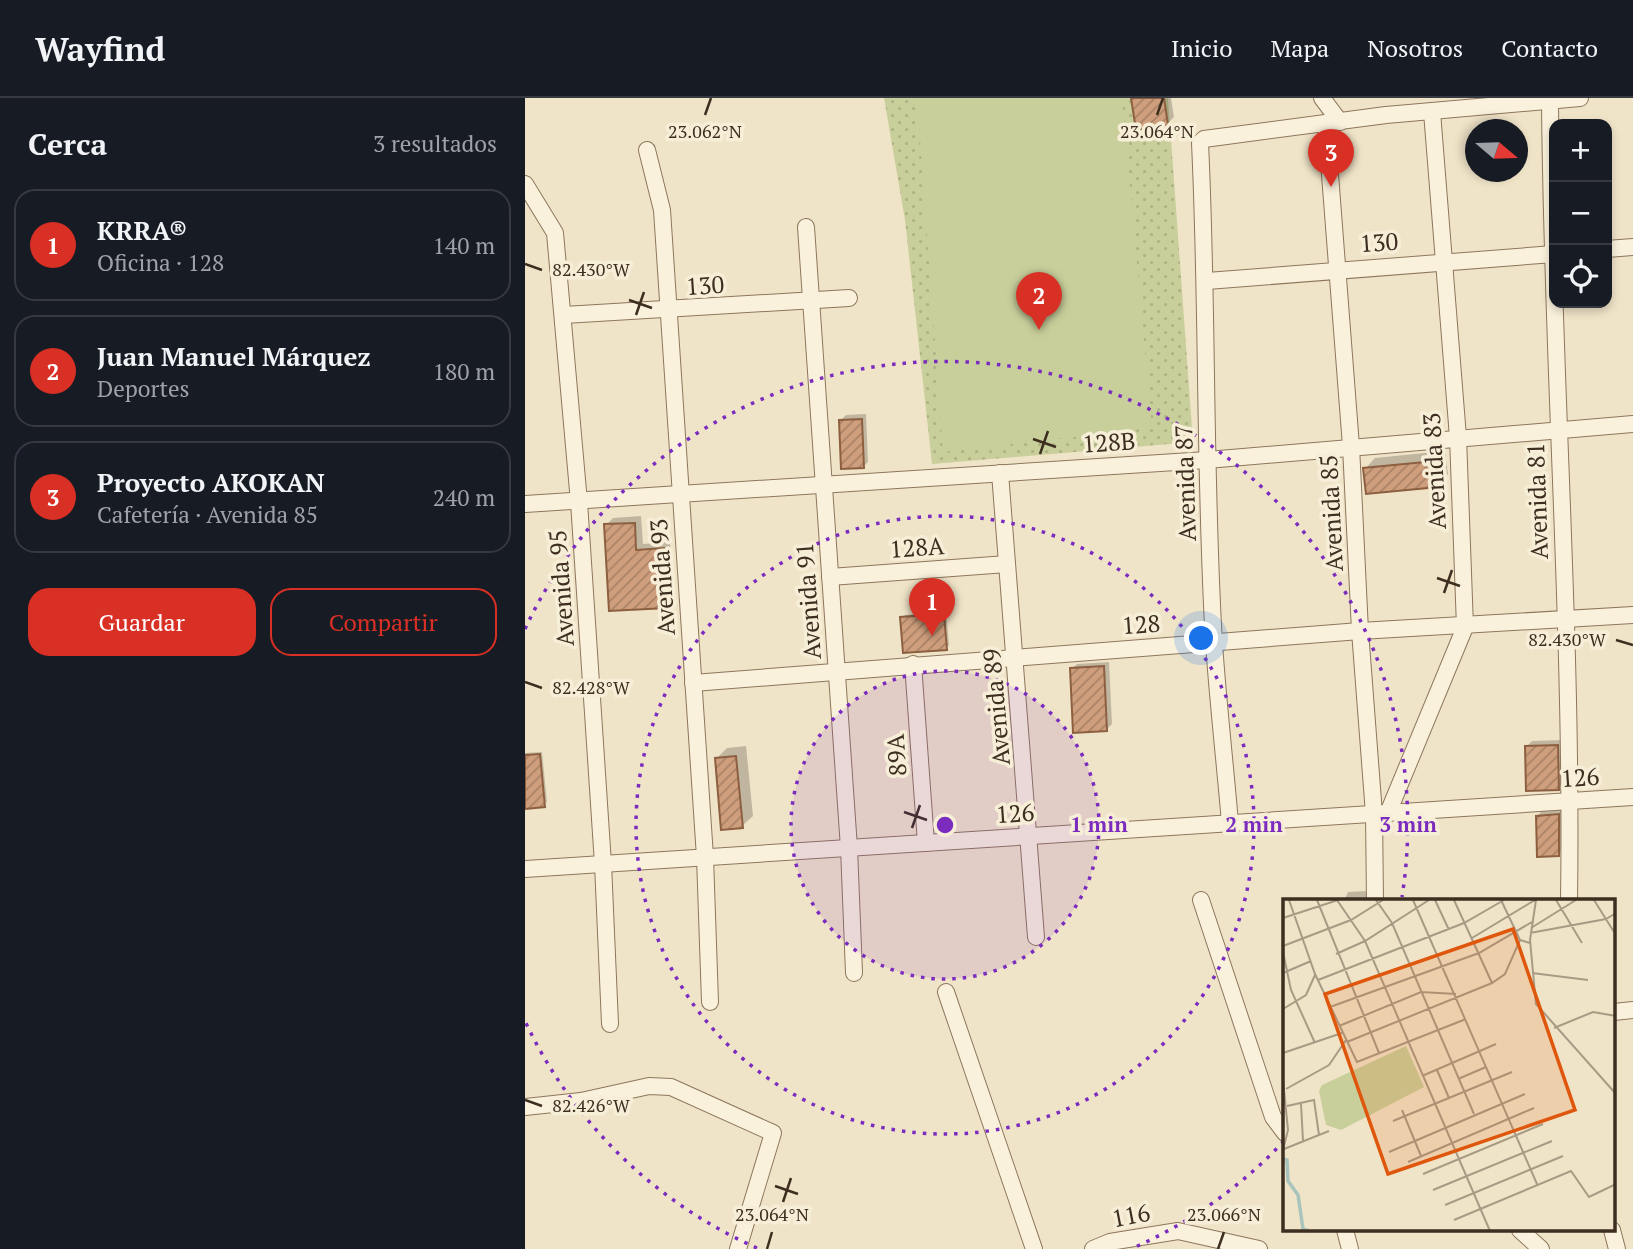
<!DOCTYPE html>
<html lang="es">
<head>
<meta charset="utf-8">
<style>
	:root { --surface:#171b24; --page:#242831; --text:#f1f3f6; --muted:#9ea1a6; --line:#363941; --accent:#d93025 }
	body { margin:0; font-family:"PT Serif",serif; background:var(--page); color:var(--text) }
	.controls { position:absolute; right:21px; top:21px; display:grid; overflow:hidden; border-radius:14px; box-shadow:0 4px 10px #0003 }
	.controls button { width:63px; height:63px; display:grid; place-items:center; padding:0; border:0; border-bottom:2px solid var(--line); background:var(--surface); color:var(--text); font:35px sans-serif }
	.compass { position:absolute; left:940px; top:21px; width:63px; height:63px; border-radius:50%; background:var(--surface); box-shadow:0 4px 10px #0003; rotate:109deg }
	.you { position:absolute; left:677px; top:541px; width:24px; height:24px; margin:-18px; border:5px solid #fff; border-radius:50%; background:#1a73e8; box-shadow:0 0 0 10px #1a73e833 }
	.badge { display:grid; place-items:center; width:46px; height:46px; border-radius:50%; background:var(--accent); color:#fff; font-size:23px; font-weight:700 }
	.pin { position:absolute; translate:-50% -58px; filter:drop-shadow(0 2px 4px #0008) }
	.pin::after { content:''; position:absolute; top:37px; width:24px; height:21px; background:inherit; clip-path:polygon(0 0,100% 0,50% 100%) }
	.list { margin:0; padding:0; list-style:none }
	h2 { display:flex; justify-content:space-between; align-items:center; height:91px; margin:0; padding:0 28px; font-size:30px }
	h2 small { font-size:23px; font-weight:400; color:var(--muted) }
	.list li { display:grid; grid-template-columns:46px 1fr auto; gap:21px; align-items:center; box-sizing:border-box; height:112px; margin:0 14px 14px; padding:0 14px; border:2px solid var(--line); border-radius:21px }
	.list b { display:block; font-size:26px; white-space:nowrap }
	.list p { margin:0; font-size:23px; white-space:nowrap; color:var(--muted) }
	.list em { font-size:23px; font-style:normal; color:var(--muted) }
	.actions { display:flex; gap:14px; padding:21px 28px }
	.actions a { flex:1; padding:16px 0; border:2px solid var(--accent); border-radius:21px; text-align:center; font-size:24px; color:var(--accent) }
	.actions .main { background:var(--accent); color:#fff }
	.icon { flex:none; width:38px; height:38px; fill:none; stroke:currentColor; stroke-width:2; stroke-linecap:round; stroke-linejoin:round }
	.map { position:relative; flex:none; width:1108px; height:1151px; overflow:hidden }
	header { display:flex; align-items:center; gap:42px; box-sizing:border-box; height:98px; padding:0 35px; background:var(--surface); border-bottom:2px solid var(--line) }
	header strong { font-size:33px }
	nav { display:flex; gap:38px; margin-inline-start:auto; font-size:24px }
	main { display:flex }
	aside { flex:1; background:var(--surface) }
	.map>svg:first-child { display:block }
	.grass { fill:url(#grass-dots) }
	.pitch { fill:#c9cf9b }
	.shadow { fill:#0003 }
	.building { fill:url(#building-hatch); stroke:#8d5f41; stroke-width:2 }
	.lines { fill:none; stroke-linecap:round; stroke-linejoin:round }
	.minor-casing { stroke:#8d765c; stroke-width:18 }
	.minor { stroke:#faf1dc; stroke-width:16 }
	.ticks { fill:none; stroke:#3d2e20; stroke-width:2.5 }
	.ring { fill:none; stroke:#7b2cbf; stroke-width:3.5; stroke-dasharray:3.5 7 }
	.labels { text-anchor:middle; stroke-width:7; stroke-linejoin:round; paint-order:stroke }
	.street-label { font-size:24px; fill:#3d2e20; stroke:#f7eed8 }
	.inset-river { fill:none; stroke:#a9c4bc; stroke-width:3.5 }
	.inset-road { fill:none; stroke:#a89b85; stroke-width:2 }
	.view { fill:#df570d; fill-opacity:0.15; stroke:#df570d; stroke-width:3.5 }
	.inset-edge { fill:none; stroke:#3d2e20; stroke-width:3.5 }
	.ticks-label { font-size:18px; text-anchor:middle; fill:#3d2e20; stroke:#f7eed8; stroke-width:7; stroke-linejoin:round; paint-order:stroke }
	.centre { fill:#7b2cbf; stroke:#f7eed8; stroke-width:3.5 }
	.ring-label { font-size:21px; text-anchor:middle; font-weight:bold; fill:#7b2cbf; stroke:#f7eed8; stroke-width:7; stroke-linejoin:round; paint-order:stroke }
</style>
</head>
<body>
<header>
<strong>Wayfind</strong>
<nav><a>Inicio</a><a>Mapa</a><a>Nosotros</a><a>Contacto</a></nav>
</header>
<main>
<aside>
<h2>Cerca<small>3 resultados</small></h2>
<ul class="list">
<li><span class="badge">1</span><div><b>KRRA®</b><p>Oficina · 128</p></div><em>140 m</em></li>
<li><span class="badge">2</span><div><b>Juan Manuel Márquez</b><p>Deportes</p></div><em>180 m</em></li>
<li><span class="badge">3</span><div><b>Proyecto AKOKAN</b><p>Cafetería · Avenida 85</p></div><em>240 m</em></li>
</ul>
<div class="actions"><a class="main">Guardar</a><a>Compartir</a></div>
</aside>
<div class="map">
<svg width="1108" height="1151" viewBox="0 0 1108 1151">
	<defs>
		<pattern id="grass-dots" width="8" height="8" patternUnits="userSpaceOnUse" patternTransform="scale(1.75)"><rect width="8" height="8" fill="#c9cf9b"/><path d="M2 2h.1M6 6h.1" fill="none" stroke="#aeb285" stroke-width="1.8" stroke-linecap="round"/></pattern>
		<pattern id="building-hatch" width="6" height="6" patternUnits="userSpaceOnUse" patternTransform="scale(1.75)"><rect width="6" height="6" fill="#cf9f7d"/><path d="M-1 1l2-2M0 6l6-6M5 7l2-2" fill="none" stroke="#a98266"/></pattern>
	</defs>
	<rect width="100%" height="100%" fill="#f0e4c8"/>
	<path class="grass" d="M 359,0 L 643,0 L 668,344 L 407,366 L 380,122 Z"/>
	<path class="pitch" d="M 392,0 L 597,0 L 627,330 L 418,354 Z"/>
	<g class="shadow">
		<path d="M 608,0 L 646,0 L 649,19 L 642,26 Z"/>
		<path d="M 341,316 L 343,364 L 338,369 L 316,322 L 321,317 Z"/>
		<path d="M 920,353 L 923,376 L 912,387 L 840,371 L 850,360 Z"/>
		<path d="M 116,418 L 118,446 L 145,444 L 148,501 L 141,508 L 81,427 L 88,420 Z"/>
		<path d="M 421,513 L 424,547 L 421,550 L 377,520 L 380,517 Z"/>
		<path d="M 584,564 L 587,626 L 582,631 L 547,571 L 552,566 Z"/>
		<path d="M 1037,642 L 1038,685 L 1033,690 L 1002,648 L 1007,643 Z"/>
		<path d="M 221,648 L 228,718 L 217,728 L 191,661 L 202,650 Z"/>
		<path d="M 17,654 L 22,704 L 0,709 L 0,655 Z"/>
		<path d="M 1038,712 L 1038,751 L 1033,756 L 1012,718 L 1017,713 Z"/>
		<path d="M 843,793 L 844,803 L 819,803 L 823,794 Z"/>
	</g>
	<g class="building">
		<path d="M 606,0 L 639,0 L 643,27 L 611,32 Z"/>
		<path d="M 337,321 L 339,370 L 316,371 L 314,322 Z"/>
		<path d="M 910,363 L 913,389 L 841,396 L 838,370 Z"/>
		<path d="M 110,425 L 111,452 L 139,450 L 142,510 L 84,513 L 79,426 Z"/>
		<path d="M 419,516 L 422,552 L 378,555 L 375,519 Z"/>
		<path d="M 579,568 L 582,633 L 548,635 L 545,570 Z"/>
		<path d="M 1033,647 L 1034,692 L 1001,693 L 1000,648 Z"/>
		<path d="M 15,656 L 20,709 L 0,711 L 0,657 Z"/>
		<path d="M 211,658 L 218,730 L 196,732 L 190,660 Z"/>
		<path d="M 1034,716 L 1034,758 L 1012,759 L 1011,718 Z"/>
	</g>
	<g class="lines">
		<defs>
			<g id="minor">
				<path d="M 797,0 L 815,24"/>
				<path d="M 1025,2 C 1027,269 1048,536 1044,803"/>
				<path d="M 801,25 L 826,348 L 835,533 L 849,716 L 850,803"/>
				<path d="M 122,52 L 137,112 L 180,759 L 185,904"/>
				<path d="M 0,86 L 30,135 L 54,404 L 78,766 L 85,926"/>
				<path d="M 281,129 L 324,750 L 329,875"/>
				<path d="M 1082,151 L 1108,149"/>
				<path d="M 682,183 L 1029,156"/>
				<path d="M 39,217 L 324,200"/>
				<path d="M 475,375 L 511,839"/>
				<path d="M 0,406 L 682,362 L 1108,326"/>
				<path d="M 305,479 L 482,466"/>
				<path d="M 388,566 L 401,745"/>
				<path d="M 168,585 L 835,533 L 1108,517"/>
				<path d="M 863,715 L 940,529 L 933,339 L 907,14"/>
				<path d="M 705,725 C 700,665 693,605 689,545 C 679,379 683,212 675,45 L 679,41 L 861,17 L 1055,0"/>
				<path d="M 0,771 L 1108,699"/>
				<path d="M 676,802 L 748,1019 L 760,1035"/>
				<path d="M 421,894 L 509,1151"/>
				<path d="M 1089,914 L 1108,912"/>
				<path d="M 0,1009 L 56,1003 L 124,988 L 146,989 L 248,1035 L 213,1151"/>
				<path d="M 820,1132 L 825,1151"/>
				<path d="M 995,1132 L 1016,1151"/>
				<path d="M 1087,1132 L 1092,1151"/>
				<path d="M 568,1151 L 585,1144 L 653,1133 L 734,1151"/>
			</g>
		</defs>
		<use href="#minor" class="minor-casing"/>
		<use href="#minor" class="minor"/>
	</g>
	<path class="ticks" d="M 180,17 L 186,0M 632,17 L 638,0M 0,166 L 17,172M 104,202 L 127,210M 111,217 L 119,194M 508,341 L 531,349M 515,356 L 523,333M 912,480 L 935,488M 919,495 L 927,472M 1091,542 L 1108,547M 0,584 L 17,590M 379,714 L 402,722M 387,730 L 395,707M 0,1002 L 17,1008M 250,1088 L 273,1096M 258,1104 L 266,1080M 242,1151 L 247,1134M 693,1151 L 699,1134"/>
	<circle cx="420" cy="727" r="154" fill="#7b2cbf" fill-opacity=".12"/>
	<g class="ring">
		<circle cx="420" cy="727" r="154"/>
		<circle cx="420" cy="727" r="309"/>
		<path d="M759 1043A463 463 0 0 1 608 1150M232 1150A463 463 0 0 1 0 923M0 531A463 463 0 0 1 877 799"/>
	</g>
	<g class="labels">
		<g class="street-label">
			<text transform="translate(854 145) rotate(-4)" y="8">130</text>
			<text transform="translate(180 188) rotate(-4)" y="8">130</text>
			<text transform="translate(584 345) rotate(-4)" y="8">128B</text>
			<text transform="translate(910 373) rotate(-93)" y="8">Avenida 83</text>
			<text transform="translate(661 385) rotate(-92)" y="8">Avenida 87</text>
			<text transform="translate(1013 403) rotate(-92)" y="8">Avenida 81</text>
			<text transform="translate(807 415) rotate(-93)" y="8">Avenida 85</text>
			<text transform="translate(392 450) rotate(-4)" y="8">128A</text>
			<text transform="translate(138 479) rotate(-94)" y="8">Avenida 93</text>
			<text transform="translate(37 490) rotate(-94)" y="8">Avenida 95</text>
			<text transform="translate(284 503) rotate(-94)" y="8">Avenida 91</text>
			<text transform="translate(616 527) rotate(-4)" y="8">128</text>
			<text transform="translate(472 609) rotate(-95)" y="8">Avenida 89</text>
			<text transform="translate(372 657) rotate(-94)" y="8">89A</text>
			<text transform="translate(1055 680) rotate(-4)" y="8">126</text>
			<text transform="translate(490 716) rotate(-4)" y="8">126</text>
			<text transform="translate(606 1118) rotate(-11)" y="8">116</text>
		</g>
	</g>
	<g transform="translate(758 801)">
		<rect width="332" height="332" fill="#f0e4c8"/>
		<path d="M 123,147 L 141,188 L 58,231 L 43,226 L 36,192 L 39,186 Z" fill="#c9cf9b"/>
		<path d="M 123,155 L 139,187 L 51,225 L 42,191 Z" fill="#c9cf9b"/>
		<path class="inset-river" d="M 0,260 L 4,261 L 5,282 L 15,296 L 20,330 L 26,332"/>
		<path class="inset-road" d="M 6,1 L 32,75 L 74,163 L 183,120M 34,1 L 96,154M 54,1 L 82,42 L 207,332M 93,1 L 109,24 L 191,215M 130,1 L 254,285M 152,1 L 166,31M 171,1 L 209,84M 218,1 L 237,41 L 247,44M 253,1 L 247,41 L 253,105 L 333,195M 273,1 L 299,44M 311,1 L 331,33M 0,19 L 55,1M 248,29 L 293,1M 247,34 L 323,20 L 333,14M 189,39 L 252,1M 0,47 L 68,21 L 100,1M 0,53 L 8,91 L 32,144M 53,55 L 82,42 L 146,1M 0,74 L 28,62M 249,74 L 305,81M 35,81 L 181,24 L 221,1M 47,108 L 196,54 L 249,23M 0,110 L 23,96 L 32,76M 56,127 L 138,93 L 173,95M 271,129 L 310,113 L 333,117M 64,143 L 209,84 L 222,75 L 237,41M 0,154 L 59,134M 154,171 L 166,199M 139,177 L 213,145M 175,180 L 203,168M 0,181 L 5,231 L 0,251M 3,190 L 46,166 L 63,141M 18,205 L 20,242M 4,207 L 31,201 L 36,236M 119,211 L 138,257M 110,222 L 229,173M 1,250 L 46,232M 106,253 L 242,195M 125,263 L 251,209M 140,275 L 260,225M 150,291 L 269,242M 162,306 L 280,257M 171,321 L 288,272 L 306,298 L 331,286"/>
		<path class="view" d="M 230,30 L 292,211 L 105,275 L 42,95 Z"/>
		<rect width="332" height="332" class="inset-edge"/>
	</g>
	<g class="ticks-label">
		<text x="632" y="40">23.064°N</text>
		<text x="180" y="40">23.062°N</text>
		<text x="66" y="178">82.430°W</text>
		<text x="1042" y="548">82.430°W</text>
		<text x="66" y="596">82.428°W</text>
		<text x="66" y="1014">82.426°W</text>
		<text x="247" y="1123">23.064°N</text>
		<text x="699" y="1123">23.066°N</text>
	</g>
	<circle cx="420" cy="727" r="10" class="centre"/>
	<g class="ring-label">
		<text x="574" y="734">1 min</text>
		<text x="729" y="734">2 min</text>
		<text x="883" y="734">3 min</text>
	</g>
</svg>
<div class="controls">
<button>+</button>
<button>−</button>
<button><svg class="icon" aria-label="locate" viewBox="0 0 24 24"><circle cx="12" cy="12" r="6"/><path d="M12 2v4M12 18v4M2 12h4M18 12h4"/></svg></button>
</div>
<svg class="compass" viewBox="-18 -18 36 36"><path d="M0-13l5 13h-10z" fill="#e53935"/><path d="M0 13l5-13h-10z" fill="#9ea1a6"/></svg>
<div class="you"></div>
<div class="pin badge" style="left:407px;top:538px">1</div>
<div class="pin badge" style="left:514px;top:232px">2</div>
<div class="pin badge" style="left:806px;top:89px">3</div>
</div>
</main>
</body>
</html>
